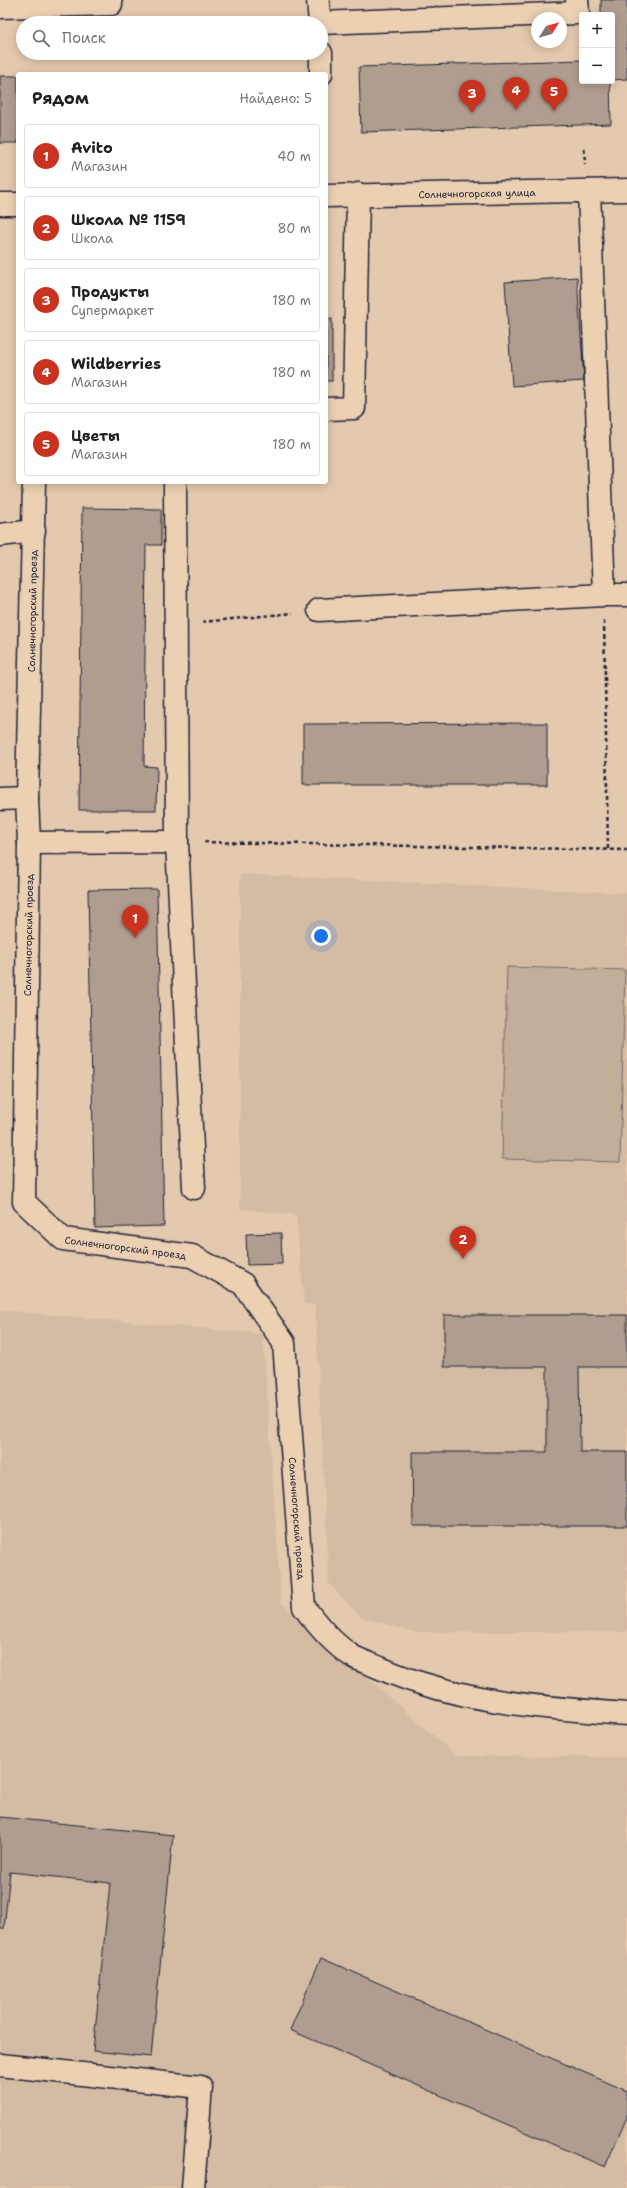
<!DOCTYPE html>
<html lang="ru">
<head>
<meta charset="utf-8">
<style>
	:root { --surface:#fff; --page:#f6f6f6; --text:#202124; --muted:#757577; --line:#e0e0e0; --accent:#c8321e }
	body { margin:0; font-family:"Shantell Sans",sans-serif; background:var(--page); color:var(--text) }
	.controls { position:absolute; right:12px; top:12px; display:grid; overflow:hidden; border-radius:4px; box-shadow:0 2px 10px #0003 }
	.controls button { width:36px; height:36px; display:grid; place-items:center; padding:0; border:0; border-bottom:1px solid var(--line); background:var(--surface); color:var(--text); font:20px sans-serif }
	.compass { position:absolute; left:531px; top:12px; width:36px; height:36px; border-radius:50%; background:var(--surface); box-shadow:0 2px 10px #0003; rotate:53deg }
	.you { position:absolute; left:321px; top:936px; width:14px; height:14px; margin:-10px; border:3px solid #fff; border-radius:50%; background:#1a73e8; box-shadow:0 0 0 6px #1a73e833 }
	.badge { display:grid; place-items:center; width:26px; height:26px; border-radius:50%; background:var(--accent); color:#fff; font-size:13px; font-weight:700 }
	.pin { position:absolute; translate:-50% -33px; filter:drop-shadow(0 1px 2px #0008) }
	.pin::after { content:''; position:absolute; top:21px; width:14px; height:12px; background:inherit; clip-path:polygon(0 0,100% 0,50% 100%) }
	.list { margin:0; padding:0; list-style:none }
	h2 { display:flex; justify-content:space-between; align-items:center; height:52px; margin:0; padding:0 16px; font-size:17px }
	h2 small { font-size:13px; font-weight:400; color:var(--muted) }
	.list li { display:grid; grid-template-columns:26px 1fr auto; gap:12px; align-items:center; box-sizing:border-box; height:64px; margin:0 8px 8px; padding:0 8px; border:1px solid var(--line); border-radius:4px }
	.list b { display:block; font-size:15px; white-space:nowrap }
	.list p { margin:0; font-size:13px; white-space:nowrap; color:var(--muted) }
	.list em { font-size:13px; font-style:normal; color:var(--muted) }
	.icon { flex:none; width:22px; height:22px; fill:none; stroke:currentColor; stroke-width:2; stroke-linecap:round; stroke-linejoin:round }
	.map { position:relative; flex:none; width:627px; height:2188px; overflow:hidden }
	.search { position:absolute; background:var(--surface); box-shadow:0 2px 10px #0003; left:16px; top:16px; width:312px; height:44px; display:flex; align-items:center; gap:10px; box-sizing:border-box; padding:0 14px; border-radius:22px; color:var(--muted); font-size:15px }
	.panel { position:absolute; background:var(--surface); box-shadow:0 2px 10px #0003; left:16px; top:72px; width:312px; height:412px; border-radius:4px }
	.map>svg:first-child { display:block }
	.built { fill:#d4bca4 }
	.green { fill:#c3ae9a; stroke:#72686a }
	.building { fill:#b09d8f; stroke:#22223b }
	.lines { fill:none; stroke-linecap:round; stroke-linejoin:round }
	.minor-casing { stroke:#22223b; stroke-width:25 }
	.path { stroke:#22223b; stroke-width:2.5; stroke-dasharray:4 3; stroke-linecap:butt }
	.minor { stroke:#ebd0b2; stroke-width:22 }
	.labels { text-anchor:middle; stroke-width:3; stroke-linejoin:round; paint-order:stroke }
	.street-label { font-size:10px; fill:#22223b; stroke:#ebd0b2 }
</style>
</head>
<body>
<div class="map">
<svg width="627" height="2188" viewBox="0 0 627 2188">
	<rect width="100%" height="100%" fill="#e3c9ad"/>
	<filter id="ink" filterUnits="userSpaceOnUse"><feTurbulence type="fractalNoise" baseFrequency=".025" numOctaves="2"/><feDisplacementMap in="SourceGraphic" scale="8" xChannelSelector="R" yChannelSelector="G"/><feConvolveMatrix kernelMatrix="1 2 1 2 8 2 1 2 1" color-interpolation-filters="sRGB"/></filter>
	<g filter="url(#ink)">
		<g class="built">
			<path d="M 240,874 L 627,893 L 627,1632 L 414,1632 L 361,1617 L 329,1584 L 315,1305 L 304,1304 L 296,1215 L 240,1209 Z"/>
			<path d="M 0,1310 L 263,1334 L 281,1602 L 457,1756 L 627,1757 L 627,2188 L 0,2188 Z"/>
		</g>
		<path class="green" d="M 507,967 L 625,970 L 620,1162 L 502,1159 Z"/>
		<g class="building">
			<path d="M 601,0 L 627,0 L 627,79 L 612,80 L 612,15 L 601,15 Z"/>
			<path d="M 582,60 L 582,81 L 610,81 L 611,124 L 361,132 L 359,67 Z"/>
			<rect x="0" y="76" width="18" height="67"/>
			<path d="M 577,277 L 584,381 L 512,386 L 505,282 Z"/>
			<rect x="326" y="319" width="6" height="62"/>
			<path d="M 82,508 L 161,509 L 161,545 L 146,545 L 144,766 L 157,767 L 156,810 L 79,810 Z"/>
			<path d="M 547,723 L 547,785 L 303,785 L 303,724 Z"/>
			<path d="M 157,889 L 164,1226 L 95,1228 L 88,890 Z"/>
			<path d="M 281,1233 L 282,1264 L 247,1265 L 246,1234 Z"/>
			<path d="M 444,1315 L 627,1315 L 627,1367 L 579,1367 L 580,1452 L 627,1452 L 627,1526 L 413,1526 L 412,1452 L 547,1452 L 547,1367 L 444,1367 Z"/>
			<path d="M 0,1817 L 173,1835 L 151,2057 L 93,2051 L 110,1883 L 10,1872 L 4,1929 L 0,1929 Z"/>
			<path d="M 321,1958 L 627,2091 L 627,2117 L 605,2167 L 290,2030 Z"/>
		</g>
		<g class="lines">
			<defs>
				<g id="minor">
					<path d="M 318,0 L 320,23"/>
					<path d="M 0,7 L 111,4"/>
					<path d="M 320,23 L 578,13 L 577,0"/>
					<path d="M 321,53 L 321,74"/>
					<path d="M 589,191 L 604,595 L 627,595"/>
					<path id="s1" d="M 326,196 L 627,190"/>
					<path d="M 0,204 L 18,204"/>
					<path d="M 326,409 L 354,408 L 358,194"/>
					<path id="s2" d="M 34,482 L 27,798 L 29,843 L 24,1202 L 63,1239 L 192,1256 L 243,1284 L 284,1343 L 304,1607 C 317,1625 332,1643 352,1656 C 361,1661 371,1664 380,1668 C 457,1702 544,1708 627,1714"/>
					<path d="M 175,482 L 177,842 L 194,1188"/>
					<path d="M 0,535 L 34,531"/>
					<path d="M 319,610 L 604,595"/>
					<path d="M 0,799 L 27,798"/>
					<path d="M 29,843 L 177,842"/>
					<path d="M 0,2065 L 201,2087 L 193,2188"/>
				</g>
			</defs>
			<use href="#minor" class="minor-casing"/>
			<g class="path">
				<path d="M 584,149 L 585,164"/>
				<path d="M 604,621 L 608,850"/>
				<path d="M 202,622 L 293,613"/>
				<path d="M 204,842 L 627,850"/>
			</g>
			<use href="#minor" class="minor"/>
		</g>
	</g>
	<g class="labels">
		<g class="street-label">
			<text dy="4" stroke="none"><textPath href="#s1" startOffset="151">Солнечногорская улица</textPath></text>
			<text transform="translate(32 611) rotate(-89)" y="4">Солнечногорский проезд</text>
			<text transform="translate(28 935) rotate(-89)" y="4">Солнечногорский проезд</text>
			<text dy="4" stroke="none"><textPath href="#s2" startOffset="837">Солнечногорский проезд</textPath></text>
			<text dy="4" stroke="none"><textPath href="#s2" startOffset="1210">Солнечногорский проезд</textPath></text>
		</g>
	</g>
</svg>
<div class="controls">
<button>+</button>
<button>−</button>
</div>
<svg class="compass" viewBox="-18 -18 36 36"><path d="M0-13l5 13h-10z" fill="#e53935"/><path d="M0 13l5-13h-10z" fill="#757577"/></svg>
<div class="you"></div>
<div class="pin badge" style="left:135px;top:938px">1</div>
<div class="pin badge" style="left:463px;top:1259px">2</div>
<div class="pin badge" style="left:472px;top:113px">3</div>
<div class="pin badge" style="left:516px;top:110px">4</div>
<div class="pin badge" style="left:554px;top:111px">5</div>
<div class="search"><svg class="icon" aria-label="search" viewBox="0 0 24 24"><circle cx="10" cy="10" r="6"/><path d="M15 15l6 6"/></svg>Поиск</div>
<section class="panel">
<h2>Рядом<small>Найдено: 5</small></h2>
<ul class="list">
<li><span class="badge">1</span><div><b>Avito</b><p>Магазин</p></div><em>40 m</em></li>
<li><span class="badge">2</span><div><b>Школа № 1159</b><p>Школа</p></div><em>80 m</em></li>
<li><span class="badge">3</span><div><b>Продукты</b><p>Супермаркет</p></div><em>180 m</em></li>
<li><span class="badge">4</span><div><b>Wildberries</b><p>Магазин</p></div><em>180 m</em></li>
<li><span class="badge">5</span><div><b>Цветы</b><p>Магазин</p></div><em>180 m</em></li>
</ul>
</section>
</div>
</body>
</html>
